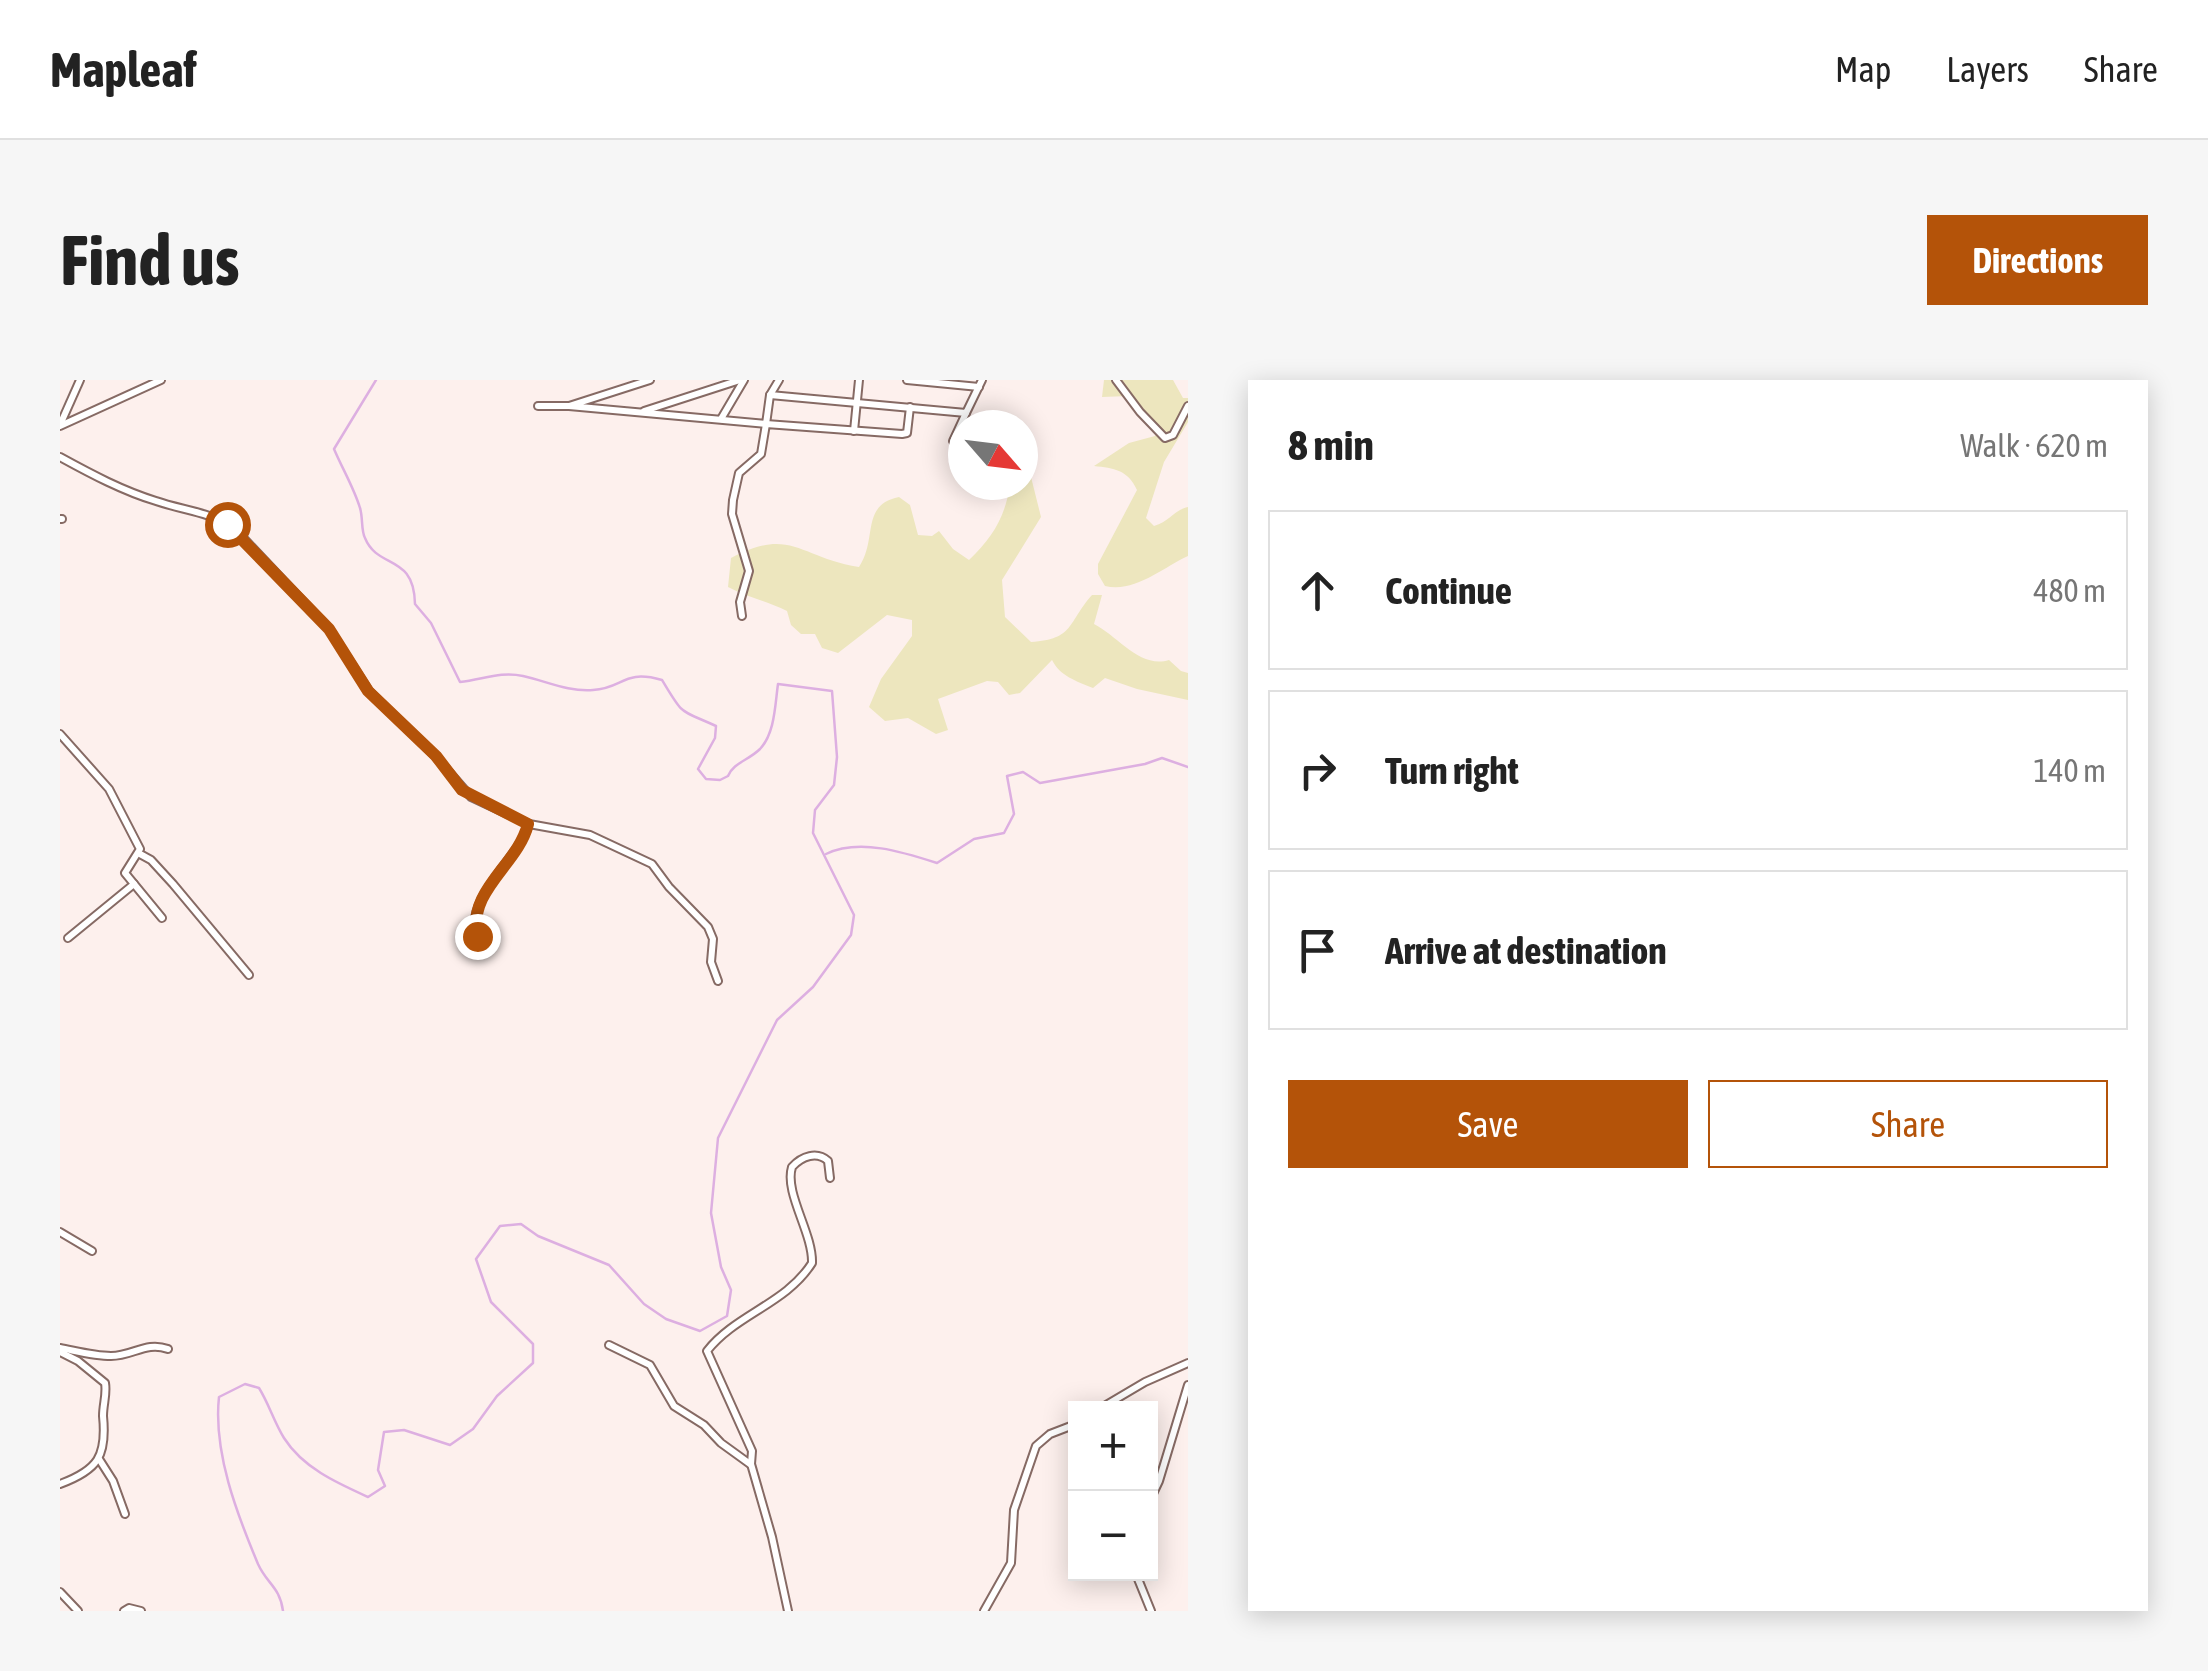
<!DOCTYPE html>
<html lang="en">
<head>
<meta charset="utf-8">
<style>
	:root { --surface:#fff; --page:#f6f6f6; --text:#222; --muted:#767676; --line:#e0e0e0; --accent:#b45309 }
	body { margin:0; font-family:"Asap Condensed",sans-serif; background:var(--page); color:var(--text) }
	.controls { position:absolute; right:30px; bottom:30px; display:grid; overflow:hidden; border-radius:0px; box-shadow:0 5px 25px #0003 }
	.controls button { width:90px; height:90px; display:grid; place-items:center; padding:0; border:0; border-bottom:2px solid var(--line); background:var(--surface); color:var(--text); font:50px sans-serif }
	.compass { position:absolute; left:888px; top:30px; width:90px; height:90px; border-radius:50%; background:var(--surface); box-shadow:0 5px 25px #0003; rotate:118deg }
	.stop { position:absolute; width:30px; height:30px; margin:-22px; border:8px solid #b45309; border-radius:50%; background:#fff }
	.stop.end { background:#b45309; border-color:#fff; box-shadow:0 2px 10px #0008 }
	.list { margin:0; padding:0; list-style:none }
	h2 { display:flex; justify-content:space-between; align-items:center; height:130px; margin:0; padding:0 40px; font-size:42px }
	h2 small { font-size:32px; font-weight:400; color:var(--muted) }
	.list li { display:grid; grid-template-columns:65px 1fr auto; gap:30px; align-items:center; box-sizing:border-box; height:160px; margin:0 20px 20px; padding:0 20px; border:2px solid var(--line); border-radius:0px }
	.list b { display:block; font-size:38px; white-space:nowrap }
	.list em { font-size:32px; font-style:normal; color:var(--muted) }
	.actions { display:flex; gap:20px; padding:30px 40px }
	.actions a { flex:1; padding:22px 0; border:2px solid var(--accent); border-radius:0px; text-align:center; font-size:35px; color:var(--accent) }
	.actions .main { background:var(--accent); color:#fff }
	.icon { flex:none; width:55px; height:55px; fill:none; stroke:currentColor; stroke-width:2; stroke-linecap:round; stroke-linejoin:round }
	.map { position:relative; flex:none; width:1128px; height:1231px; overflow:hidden; border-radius:0px }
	header { display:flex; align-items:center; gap:60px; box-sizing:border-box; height:140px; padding:0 50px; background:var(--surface); border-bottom:2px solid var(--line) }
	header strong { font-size:48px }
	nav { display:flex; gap:55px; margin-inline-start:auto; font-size:35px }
	.intro { display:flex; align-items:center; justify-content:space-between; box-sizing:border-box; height:240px; padding:0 60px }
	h1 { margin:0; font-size:70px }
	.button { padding:25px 45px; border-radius:0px; background:var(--accent); color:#fff; font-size:35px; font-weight:700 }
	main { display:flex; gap:60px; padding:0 60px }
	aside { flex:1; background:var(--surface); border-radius:0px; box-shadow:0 5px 25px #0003 }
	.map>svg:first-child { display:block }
	.green { fill:#ede6be }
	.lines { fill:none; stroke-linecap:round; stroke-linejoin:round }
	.stream { stroke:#ddafe1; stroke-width:2.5 }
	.minor-casing { stroke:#866a64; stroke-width:10 }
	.minor { stroke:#fff; stroke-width:6 }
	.route { stroke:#b45309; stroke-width:12 }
</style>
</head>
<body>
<header>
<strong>Mapleaf</strong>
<nav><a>Map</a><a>Layers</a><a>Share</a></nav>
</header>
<div class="intro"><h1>Find us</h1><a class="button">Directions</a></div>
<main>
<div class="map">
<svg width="1128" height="1231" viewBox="0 0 1128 1231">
	<rect width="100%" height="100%" fill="#fdf0ed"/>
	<g class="green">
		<path d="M 1044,0 L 1113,0 L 1123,18 L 1128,18 L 1128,42 L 1104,82 L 1086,138 L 1094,146 C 1109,142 1114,130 1128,127 L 1128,176 C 1102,188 1075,213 1045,206 L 1038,194 L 1038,184 L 1077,110 C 1068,90 1054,88 1034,86 L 1069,63 L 1095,56 L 1099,49 L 1069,16 L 1042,17 Z"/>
		<path d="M 963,63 L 973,79 L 970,93 L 981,137 L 942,200 L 945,237 L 971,262 C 1015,259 1007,243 1032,215 L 1042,215 L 1034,244 C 1058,256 1080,289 1109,280 L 1121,291 L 1128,293 L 1128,320 L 1077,309 L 1045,298 L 1033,308 C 1016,301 1000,296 992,280 L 960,313 L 949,315 L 938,302 L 927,301 L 878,319 L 888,350 L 876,354 L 848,338 L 825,341 L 809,327 L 821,299 L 852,256 L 852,240 L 827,235 L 778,273 L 762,268 L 755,254 L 741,254 L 731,245 L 727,231 C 707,221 687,217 668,207 L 671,178 C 731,146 740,178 799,187 C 818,159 800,125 839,117 L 850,125 L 858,155 L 872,156 L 879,151 L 893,169 L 909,180 C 933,157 945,137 950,105 L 963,105 Z"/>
	</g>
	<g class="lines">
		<g class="stream">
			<path d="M 766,474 C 799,458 843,472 877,483 L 914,459 L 944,453 L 954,434 L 947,396 L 963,392 L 980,403 L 1085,384 L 1102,378 L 1128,387"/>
			<path d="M 223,1231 C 220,1207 207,1204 198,1184 C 177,1134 153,1072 159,1017 L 185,1004 L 199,1008 C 209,1024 214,1042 224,1058 C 243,1088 277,1103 308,1117 L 325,1106 L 318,1090 L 324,1052 L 344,1050 L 390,1065 L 413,1049 L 437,1016 L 473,983 L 473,964 L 431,922 L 416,879 L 440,846 L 461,844 L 478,856 L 549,885 L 584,924 L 606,939 L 640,951 L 667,936 L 671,910 L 661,887 L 651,833 L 658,758 L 717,640 L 753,607 L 791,555 L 794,535 L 753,453 L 755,430 L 774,405 L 777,377 L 772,311 L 718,304 C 715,325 715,353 700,369 C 689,380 673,383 668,396 L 660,400 L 646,399 L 638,389 L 655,358 L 656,346 C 619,329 624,337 602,300 C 563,289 564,308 533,310 C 508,312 486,301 463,296 C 440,291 422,300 400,302 L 371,243 L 355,224 C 354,173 318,190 305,158 C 301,151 303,137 300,128 C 294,108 282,88 274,69 L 316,0"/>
		</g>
		<defs>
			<g id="minor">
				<path d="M 590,0 L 509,26 L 706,44 L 710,15 L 719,0"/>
				<path d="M 847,0 L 919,7"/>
				<path d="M 1056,0 L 1080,32 L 1105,58 L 1113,55 L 1128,26"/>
				<path d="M 710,15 L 906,33 L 922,0"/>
				<path d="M 478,26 L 509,26"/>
				<path d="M 584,31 L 680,0"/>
				<path d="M 661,39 L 684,0"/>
				<path d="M 0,45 L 20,0"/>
				<path d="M 0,46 L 101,0"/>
				<path d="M 794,51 L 799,0"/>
				<path d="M 893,61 L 906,33"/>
				<path d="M 0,77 C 31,94 63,111 96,121 C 122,130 149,132 173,147 L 269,249 L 309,311 L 376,377 L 411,417 L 469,444 L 530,455 L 592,484 L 609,507 L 648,547 L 653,559 L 651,582 L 658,601"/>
				<path d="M 0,139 L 2,139"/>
				<path d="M 682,236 L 680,222 L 689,191 L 672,134 L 673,120 L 679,93 L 701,74 L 706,44 L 842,54 L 847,53 L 850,27"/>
				<path d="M 0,354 L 49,409 L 80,469 L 65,493 L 102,538"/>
				<path d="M 80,474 L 91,480 L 113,504 L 189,595"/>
				<path d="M 8,558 L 74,504"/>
				<path d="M 424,567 C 390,529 459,480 469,444"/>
				<path d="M 0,852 L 32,871"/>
				<path d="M 549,965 L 590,985 L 614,1026 L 644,1045 L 661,1063 L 690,1084"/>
				<path d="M 0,968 C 16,971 34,976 51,976 C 73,976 86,961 108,969"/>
				<path d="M 0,972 L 18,981 L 45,1003 C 47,1014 43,1024 43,1036 C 47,1076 38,1090 0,1104"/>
				<path d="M 1041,1028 L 1085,1002 L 1128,983"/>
				<path d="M 39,1079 L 53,1101 L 65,1134"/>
				<path d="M 1090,1120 L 1099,1101 L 1128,1005"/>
				<path d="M 1076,1194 L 1091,1231"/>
				<path d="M 0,1212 L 18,1231"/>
				<path d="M 64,1231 L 69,1228 L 81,1231"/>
				<path d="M 728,1231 L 712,1157 L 691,1084 L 692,1071 L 647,971 C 676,934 726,924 752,883 C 753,853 724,813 732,787 C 742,776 757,771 768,781 L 770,798"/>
				<path d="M 924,1231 L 951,1183 L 954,1130 L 976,1066 L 990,1054 L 1016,1044"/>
			</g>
		</defs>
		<use href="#minor" class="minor-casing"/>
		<use href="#minor" class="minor"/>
	</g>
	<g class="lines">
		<path class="route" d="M 167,144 L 269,249 L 308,311 L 376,376 L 402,410 L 468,444 C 458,485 408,509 417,556"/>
	</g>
</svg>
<div class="controls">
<button>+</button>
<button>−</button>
</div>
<svg class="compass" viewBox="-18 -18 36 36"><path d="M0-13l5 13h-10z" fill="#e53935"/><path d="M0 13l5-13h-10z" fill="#767676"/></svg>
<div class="stop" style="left:167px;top:144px"></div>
<div class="stop end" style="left:417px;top:556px"></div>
</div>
<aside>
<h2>8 min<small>Walk · 620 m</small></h2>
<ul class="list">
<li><svg class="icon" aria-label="ahead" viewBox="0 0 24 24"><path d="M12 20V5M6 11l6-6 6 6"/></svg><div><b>Continue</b></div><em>480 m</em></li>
<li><svg class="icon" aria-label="right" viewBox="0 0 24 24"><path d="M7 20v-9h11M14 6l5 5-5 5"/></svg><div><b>Turn right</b></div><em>140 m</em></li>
<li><svg class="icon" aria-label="arrive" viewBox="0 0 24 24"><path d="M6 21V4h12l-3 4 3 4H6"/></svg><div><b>Arrive at destination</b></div></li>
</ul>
<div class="actions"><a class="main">Save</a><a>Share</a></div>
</aside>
</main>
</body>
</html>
